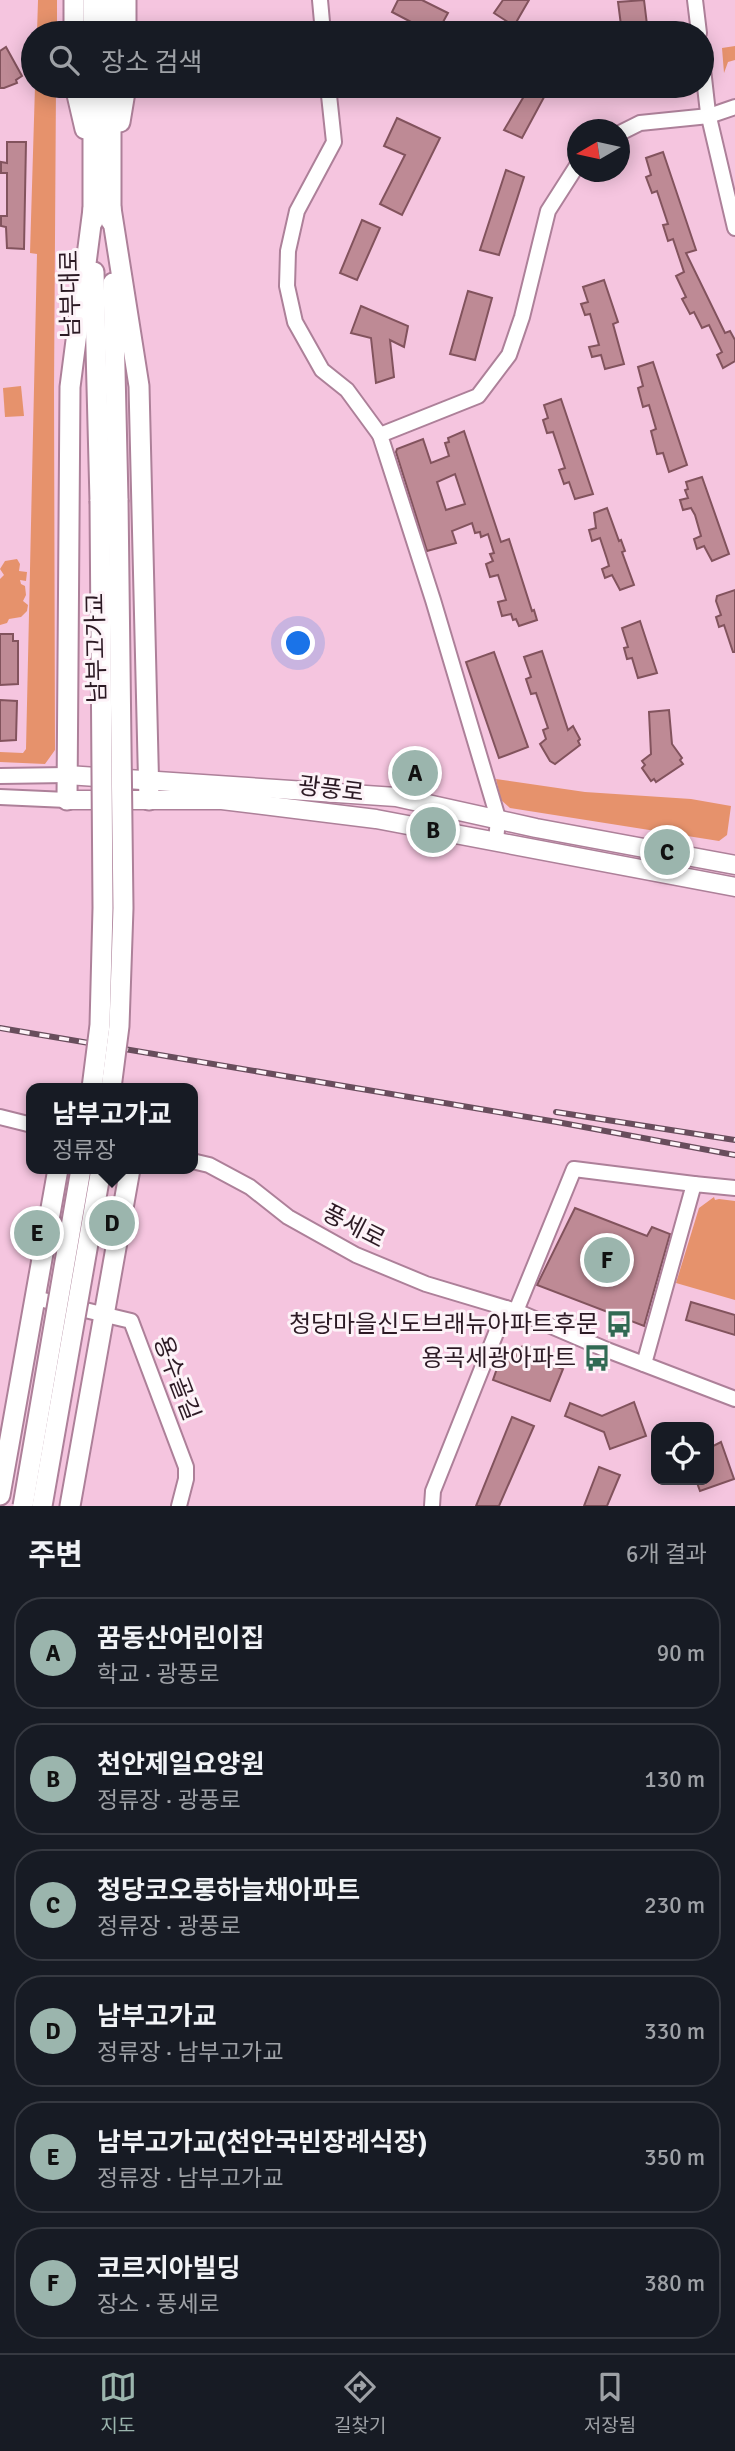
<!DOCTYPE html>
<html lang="ko">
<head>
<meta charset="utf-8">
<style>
	:root { --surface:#171b24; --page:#242831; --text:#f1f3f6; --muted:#9ea1a6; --line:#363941; --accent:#9bb5ad }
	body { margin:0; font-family:Signika,"Noto Sans KR",sans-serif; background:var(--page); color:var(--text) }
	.controls { position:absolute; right:21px; bottom:21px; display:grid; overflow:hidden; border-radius:14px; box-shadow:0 4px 18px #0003 }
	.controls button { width:63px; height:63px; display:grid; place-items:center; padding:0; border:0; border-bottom:2px solid var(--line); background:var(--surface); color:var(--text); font:35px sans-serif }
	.compass { position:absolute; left:567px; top:119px; width:63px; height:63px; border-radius:50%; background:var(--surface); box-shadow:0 4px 18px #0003; rotate:261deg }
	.you { position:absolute; left:299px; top:644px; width:24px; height:24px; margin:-18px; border:5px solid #fff; border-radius:50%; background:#1a73e8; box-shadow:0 0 0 10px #1a73e833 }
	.badge { display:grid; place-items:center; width:46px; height:46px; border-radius:50%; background:var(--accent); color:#111; font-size:23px; font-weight:700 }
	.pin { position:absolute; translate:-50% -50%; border:4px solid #fff; box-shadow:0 2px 7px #0006 }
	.popup { position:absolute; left:26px; top:1083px; width:172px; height:91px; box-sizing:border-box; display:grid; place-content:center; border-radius:14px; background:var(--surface); filter:drop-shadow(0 2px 5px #0005); font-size:23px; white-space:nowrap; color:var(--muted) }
	.popup b { font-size:26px; color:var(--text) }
	.popup::after { content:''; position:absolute; left:50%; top:100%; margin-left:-14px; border:14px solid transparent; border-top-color:var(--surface) }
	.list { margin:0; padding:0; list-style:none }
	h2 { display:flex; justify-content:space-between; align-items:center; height:91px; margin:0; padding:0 28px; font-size:30px }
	h2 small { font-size:23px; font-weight:400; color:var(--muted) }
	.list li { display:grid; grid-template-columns:46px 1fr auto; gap:21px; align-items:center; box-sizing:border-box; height:112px; margin:0 14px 14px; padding:0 14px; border:2px solid var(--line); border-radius:28px }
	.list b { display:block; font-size:26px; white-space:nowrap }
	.list p { margin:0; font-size:23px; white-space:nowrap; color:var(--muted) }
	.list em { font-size:23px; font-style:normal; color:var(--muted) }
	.icon { flex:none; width:38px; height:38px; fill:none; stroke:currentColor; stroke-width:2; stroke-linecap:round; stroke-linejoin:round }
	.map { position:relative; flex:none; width:735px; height:1506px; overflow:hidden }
	.search { position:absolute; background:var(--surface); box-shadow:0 4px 18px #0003; left:21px; right:21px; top:21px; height:77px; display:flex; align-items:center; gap:18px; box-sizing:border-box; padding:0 24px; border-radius:38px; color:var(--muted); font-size:26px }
	.sheet { height:847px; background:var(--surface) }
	nav { display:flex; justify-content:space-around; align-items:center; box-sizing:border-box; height:98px; border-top:2px solid var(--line); background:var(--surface); font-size:19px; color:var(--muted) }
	nav a { display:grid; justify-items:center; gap:4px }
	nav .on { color:var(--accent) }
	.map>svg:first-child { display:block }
	.green { fill:#e6926c }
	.building { fill:#be8a95; stroke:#82535d; stroke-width:2; fill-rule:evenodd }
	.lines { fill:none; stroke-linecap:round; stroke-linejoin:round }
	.minor-casing { stroke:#ad8099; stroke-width:18 }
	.major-casing { stroke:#ad8099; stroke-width:21 }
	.highway-casing { stroke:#ad8099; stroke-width:23 }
	.minor { stroke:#fff; stroke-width:14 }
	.major { stroke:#fff; stroke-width:18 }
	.highway { stroke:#fff; stroke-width:19 }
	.rail-casing { stroke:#684d5c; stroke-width:6 }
	.rail { stroke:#fdf3f8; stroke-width:3.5; stroke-dasharray:10; stroke-linecap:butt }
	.highway-bridge-casing { stroke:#ad8099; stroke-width:23; stroke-linecap:butt }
	.highway-bridge { stroke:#fff; stroke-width:19 }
	.labels { text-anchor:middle; stroke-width:6; stroke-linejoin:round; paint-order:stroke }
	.street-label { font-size:24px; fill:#2c1a24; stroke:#fdf3f8 }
	.poi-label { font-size:24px; fill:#2c1a24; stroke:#fdf3f8; text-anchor:end }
</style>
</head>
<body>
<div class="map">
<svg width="735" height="1506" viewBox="0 0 735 1506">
	<rect width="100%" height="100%" fill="#f5c5df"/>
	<g class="green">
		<path d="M 38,0 L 57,0 L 57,33 L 37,33 Z"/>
		<path d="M 735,46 L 735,60 L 728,62 L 724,73 L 722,48 Z"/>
		<path d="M 35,86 L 56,86 L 54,390 L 55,750 L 45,764 L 0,762 L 0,752 L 23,753 L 26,749 L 37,254 L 30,253 Z"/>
		<path d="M 21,386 L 24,416 L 5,417 L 3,388 Z"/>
		<path d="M 17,559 L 20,564 L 19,571 L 27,572 L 26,581 L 20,580 L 21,584 L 25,586 L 26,595 L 23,601 L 28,605 L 27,611 L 21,617 L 9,619 L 7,623 L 0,625 L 0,579 L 4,575 L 0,569 L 5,561 Z"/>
		<path d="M 496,779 L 585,792 L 691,799 L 731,806 L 727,835 L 719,841 L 510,808 L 501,800 Z"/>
		<path d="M 714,1197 L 715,1200 L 719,1199 L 735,1201 L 735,1300 L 676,1283 L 699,1208 Z"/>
	</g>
	<g class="building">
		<path d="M 398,0 L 422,0 L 448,13 L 437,33 L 411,33 L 415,24 L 392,12 Z"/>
		<path d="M 503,0 L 529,0 L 514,26 L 494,13 Z"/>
		<path d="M 644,0 L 648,33 L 622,33 L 618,2 Z"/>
		<path d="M 6,47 L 22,76 L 16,80 L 17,83 L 4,88 L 0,88 L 0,51 Z"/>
		<path d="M 530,86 L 550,86 L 522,138 L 504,130 Z"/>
		<path d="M 397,118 L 440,138 L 402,215 L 380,204 L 405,155 L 384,146 Z"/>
		<path d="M 7,142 L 26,142 L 24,249 L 7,248 L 6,227 L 1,226 L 1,216 L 7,216 L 7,173 L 1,173 L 1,162 L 7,163 Z"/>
		<path d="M 663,152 L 696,250 L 686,253 L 725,333 L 730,331 L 735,340 L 735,361 L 723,368 L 717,355 L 722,352 L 709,325 L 702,328 L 694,312 L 690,314 L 682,299 L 686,297 L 676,276 L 684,272 L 673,239 L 668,241 L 663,225 L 668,224 L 657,191 L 652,193 L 646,177 L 651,175 L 646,158 Z"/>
		<path d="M 506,170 L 524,177 L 499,255 L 480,250 Z"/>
		<path d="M 362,220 L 380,228 L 357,280 L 340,273 Z"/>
		<path d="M 604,280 L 618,322 L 613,324 L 624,364 L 605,369 L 601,355 L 592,357 L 589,347 L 599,345 L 590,314 L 585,315 L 581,304 L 588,302 L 583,287 Z"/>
		<path d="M 468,291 L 492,298 L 475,360 L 450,354 Z"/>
		<path d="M 361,306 L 408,326 L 404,347 L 390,340 L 394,377 L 376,383 L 371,338 L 351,333 Z"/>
		<path d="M 653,362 L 687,465 L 669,472 L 663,453 L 657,454 L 651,431 L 656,429 L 649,405 L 643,407 L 638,388 L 643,386 L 638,367 Z"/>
		<path d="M 561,399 L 593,494 L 575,499 L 569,482 L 564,484 L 559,470 L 565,468 L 553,432 L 547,433 L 543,420 L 548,418 L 544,405 Z"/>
		<path d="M 464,431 L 501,542 L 509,539 L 532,611 L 534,610 L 537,620 L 519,626 L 516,619 L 513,620 L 511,614 L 502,616 L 498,602 L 506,600 L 500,581 L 498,575 L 490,577 L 486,564 L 493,561 L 490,554 L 494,553 L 488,534 L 481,537 L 480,532 L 475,533 L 472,523 L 452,531 L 456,543 L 427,551 L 396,452 L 397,449 L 423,439 L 431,463 L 449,456 L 445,443 L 449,442 L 448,438 ZM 455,474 L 465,504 L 446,510 L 437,482 Z"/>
		<path d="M 702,477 L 729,554 L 712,561 L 704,546 L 697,549 L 694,539 L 701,536 L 695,515 L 691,508 L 683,510 L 680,500 L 688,498 L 685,490 L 688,489 L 686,482 Z"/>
		<path d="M 607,508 L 619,541 L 621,540 L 625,551 L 622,552 L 634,585 L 620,590 L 612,575 L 605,578 L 602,569 L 609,566 L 607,559 L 600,538 L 592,541 L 589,530 L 596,528 L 594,513 Z"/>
		<path d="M 735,590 L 735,652 L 733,652 L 724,625 L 719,627 L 716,617 L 721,615 L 716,601 L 717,596 Z"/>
		<path d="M 640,621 L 657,673 L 638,678 L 632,658 L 627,659 L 624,648 L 628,647 L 622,628 Z"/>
		<path d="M 0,634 L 13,634 L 13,641 L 18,641 L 18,684 L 0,685 Z"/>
		<path d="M 542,651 L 568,730 L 573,726 L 580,739 L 578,741 L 580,745 L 555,764 L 550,761 L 540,744 L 546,739 L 543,730 L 548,728 L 536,693 L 531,694 L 526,679 L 531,677 L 524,657 Z"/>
		<path d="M 494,652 L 528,747 L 499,758 L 466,662 Z"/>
		<path d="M 0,700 L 17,701 L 16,740 L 0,741 Z"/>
		<path d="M 669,710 L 672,744 L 682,758 L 680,760 L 683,764 L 656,782 L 654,779 L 651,781 L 642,768 L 645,765 L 642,761 L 651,754 L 649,712 Z"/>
		<path d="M 575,1208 L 647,1236 L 652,1227 L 670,1234 L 644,1326 L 537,1285 Z"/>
		<path d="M 691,1302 L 735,1315 L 735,1335 L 686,1320 Z"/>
		<path d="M 526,1345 L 538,1351 L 534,1359 L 563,1369 L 550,1401 L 493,1380 L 502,1354 Z"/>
		<path d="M 634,1402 L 646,1436 L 610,1449 L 604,1432 L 565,1416 L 570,1403 L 602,1416 Z"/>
		<path d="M 512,1417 L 534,1426 L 499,1506 L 476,1506 Z"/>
		<path d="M 721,1442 L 734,1479 L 700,1491 L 696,1480 L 709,1480 L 709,1448 Z"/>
		<path d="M 599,1467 L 620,1475 L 607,1506 L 584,1506 Z"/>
	</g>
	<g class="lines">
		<defs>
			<g id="minor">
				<path d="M 320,0 L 323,33"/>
				<path d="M 695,0 L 699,33"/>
				<path d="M 702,60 L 708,113 L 735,228"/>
				<path d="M 328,86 L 334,142 L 297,211 L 288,251 L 287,286 L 295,322 L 322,370 L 347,390 L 380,435"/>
				<path d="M 620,133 L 640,123 L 709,116 L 735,107"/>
				<path d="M 0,776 L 67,775"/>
				<path d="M 0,797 L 67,800"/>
				<path d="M 496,842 L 498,818 L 433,600 L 380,435 L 478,396 L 509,355 L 522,317 L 548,211 L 578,164"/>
				<path d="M 0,1117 L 32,1125"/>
				<path d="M 192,1161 L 209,1165 L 250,1187 L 288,1217 L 356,1255 L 426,1284 L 516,1311 L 607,1350 L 735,1399"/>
				<path d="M 35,1298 L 131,1321 L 186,1467 L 186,1479 L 179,1506"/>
				<path d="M 516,1311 L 574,1169 L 694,1184"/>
				<path d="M 644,1364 L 694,1184 L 735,1188"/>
				<path d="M 432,1506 L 433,1491 L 506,1308"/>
			</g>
			<g id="major">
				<path d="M 67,775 L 396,797 L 536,828 L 735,865"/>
				<path d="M 67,800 L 222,800 L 376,819 L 735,887"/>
			</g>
			<g id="highway">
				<path d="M 74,0 L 74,33"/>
				<path d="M 111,0 L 111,33"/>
				<path d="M 126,0 L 126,33"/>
				<path d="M 93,33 L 93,0"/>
				<path d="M 75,86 L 85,129"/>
				<path d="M 111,86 L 111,221"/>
				<path d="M 120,122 L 126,86"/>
				<path d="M 111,208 L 139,386 L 149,800"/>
				<path d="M 93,221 L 93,86"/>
				<path d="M 94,272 L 100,501"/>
				<path d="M 113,283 L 118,500"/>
				<path d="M 67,800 L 70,387 L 93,209"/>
				<path d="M 0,1495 L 58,1169"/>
				<path d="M 70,1506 L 130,1169"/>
			</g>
		</defs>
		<use href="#minor" class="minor-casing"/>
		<use href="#major" class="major-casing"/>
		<use href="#highway" class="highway-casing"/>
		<use href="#minor" class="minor"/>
		<use href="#major" class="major"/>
		<use href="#highway" class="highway"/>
		<defs>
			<g id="rail">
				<path d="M 0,1028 L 557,1122 L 735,1155"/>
				<path d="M 556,1112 L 735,1140"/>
			</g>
		</defs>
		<use href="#rail" class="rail-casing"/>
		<use href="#rail" class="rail"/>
		<defs>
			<g id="highway-bridge">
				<path d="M 92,1088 L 100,1025 L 103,908 L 100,501"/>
				<path d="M 111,1088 L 119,1026 L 123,908 L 118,500"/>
				<path d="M 23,1506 L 81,1169"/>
				<path d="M 42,1506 L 101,1169"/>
			</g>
		</defs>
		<use href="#highway-bridge" class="highway-bridge-casing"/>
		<use href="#highway-bridge" class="highway-bridge"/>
	</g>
	<defs>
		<symbol id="bus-bare" viewBox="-9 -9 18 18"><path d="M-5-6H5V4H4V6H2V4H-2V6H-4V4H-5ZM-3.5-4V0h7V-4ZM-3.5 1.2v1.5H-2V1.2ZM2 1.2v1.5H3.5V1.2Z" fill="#316a53" stroke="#fdf3f8" stroke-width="2.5" paint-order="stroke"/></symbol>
	</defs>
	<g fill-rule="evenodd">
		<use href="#bus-bare" x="600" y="1305" width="38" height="38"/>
		<use href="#bus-bare" x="578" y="1339" width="38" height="38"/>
	</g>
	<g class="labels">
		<g class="street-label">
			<text transform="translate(70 294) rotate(-91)" y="8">남부대로</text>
			<text transform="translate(96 648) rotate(-91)" y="8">남부고가교</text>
			<text transform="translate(331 789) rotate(7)" y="8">광풍로</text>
			<text transform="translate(354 1226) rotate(27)" y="8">풍세로</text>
			<text transform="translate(177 1378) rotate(69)" y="8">용수골길</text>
		</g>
		<g class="poi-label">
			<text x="598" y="1332">청당마을신도브래뉴아파트후문</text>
			<text x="576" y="1366">용곡세광아파트</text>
		</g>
	</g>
</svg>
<div class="controls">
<button><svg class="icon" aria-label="locate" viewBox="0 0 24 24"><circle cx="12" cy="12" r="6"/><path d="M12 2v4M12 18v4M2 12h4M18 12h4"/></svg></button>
</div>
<svg class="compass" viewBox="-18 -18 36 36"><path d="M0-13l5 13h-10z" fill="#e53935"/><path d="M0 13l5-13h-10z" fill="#9ea1a6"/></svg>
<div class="you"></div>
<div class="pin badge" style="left:415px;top:773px">A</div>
<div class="pin badge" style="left:433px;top:830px">B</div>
<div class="pin badge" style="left:667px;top:852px">C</div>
<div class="pin badge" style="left:112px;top:1223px">D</div>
<div class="popup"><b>남부고가교</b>정류장</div>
<div class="pin badge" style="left:37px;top:1233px">E</div>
<div class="pin badge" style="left:607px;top:1260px">F</div>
<div class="search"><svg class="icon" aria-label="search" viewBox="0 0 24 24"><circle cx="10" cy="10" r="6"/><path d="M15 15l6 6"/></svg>장소 검색</div>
</div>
<section class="sheet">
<h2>주변<small>6개 결과</small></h2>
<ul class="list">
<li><span class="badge">A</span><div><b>꿈동산어린이집</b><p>학교 · 광풍로</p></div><em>90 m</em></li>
<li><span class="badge">B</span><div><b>천안제일요양원</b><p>정류장 · 광풍로</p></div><em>130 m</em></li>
<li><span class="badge">C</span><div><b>청당코오롱하늘채아파트</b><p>정류장 · 광풍로</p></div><em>230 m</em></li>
<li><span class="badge">D</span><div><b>남부고가교</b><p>정류장 · 남부고가교</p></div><em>330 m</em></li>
<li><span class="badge">E</span><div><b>남부고가교(천안국빈장례식장)</b><p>정류장 · 남부고가교</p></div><em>350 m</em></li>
<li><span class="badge">F</span><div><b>코르지아빌딩</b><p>장소 · 풍세로</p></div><em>380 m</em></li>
</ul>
</section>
<nav>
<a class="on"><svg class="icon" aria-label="map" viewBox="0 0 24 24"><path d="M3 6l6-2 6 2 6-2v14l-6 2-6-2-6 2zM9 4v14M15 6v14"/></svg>지도</a>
<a><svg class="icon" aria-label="directions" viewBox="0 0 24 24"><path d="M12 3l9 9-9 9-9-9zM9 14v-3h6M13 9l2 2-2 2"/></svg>길찾기</a>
<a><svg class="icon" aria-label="saved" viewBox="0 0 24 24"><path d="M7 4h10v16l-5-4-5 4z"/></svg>저장됨</a>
</nav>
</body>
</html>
